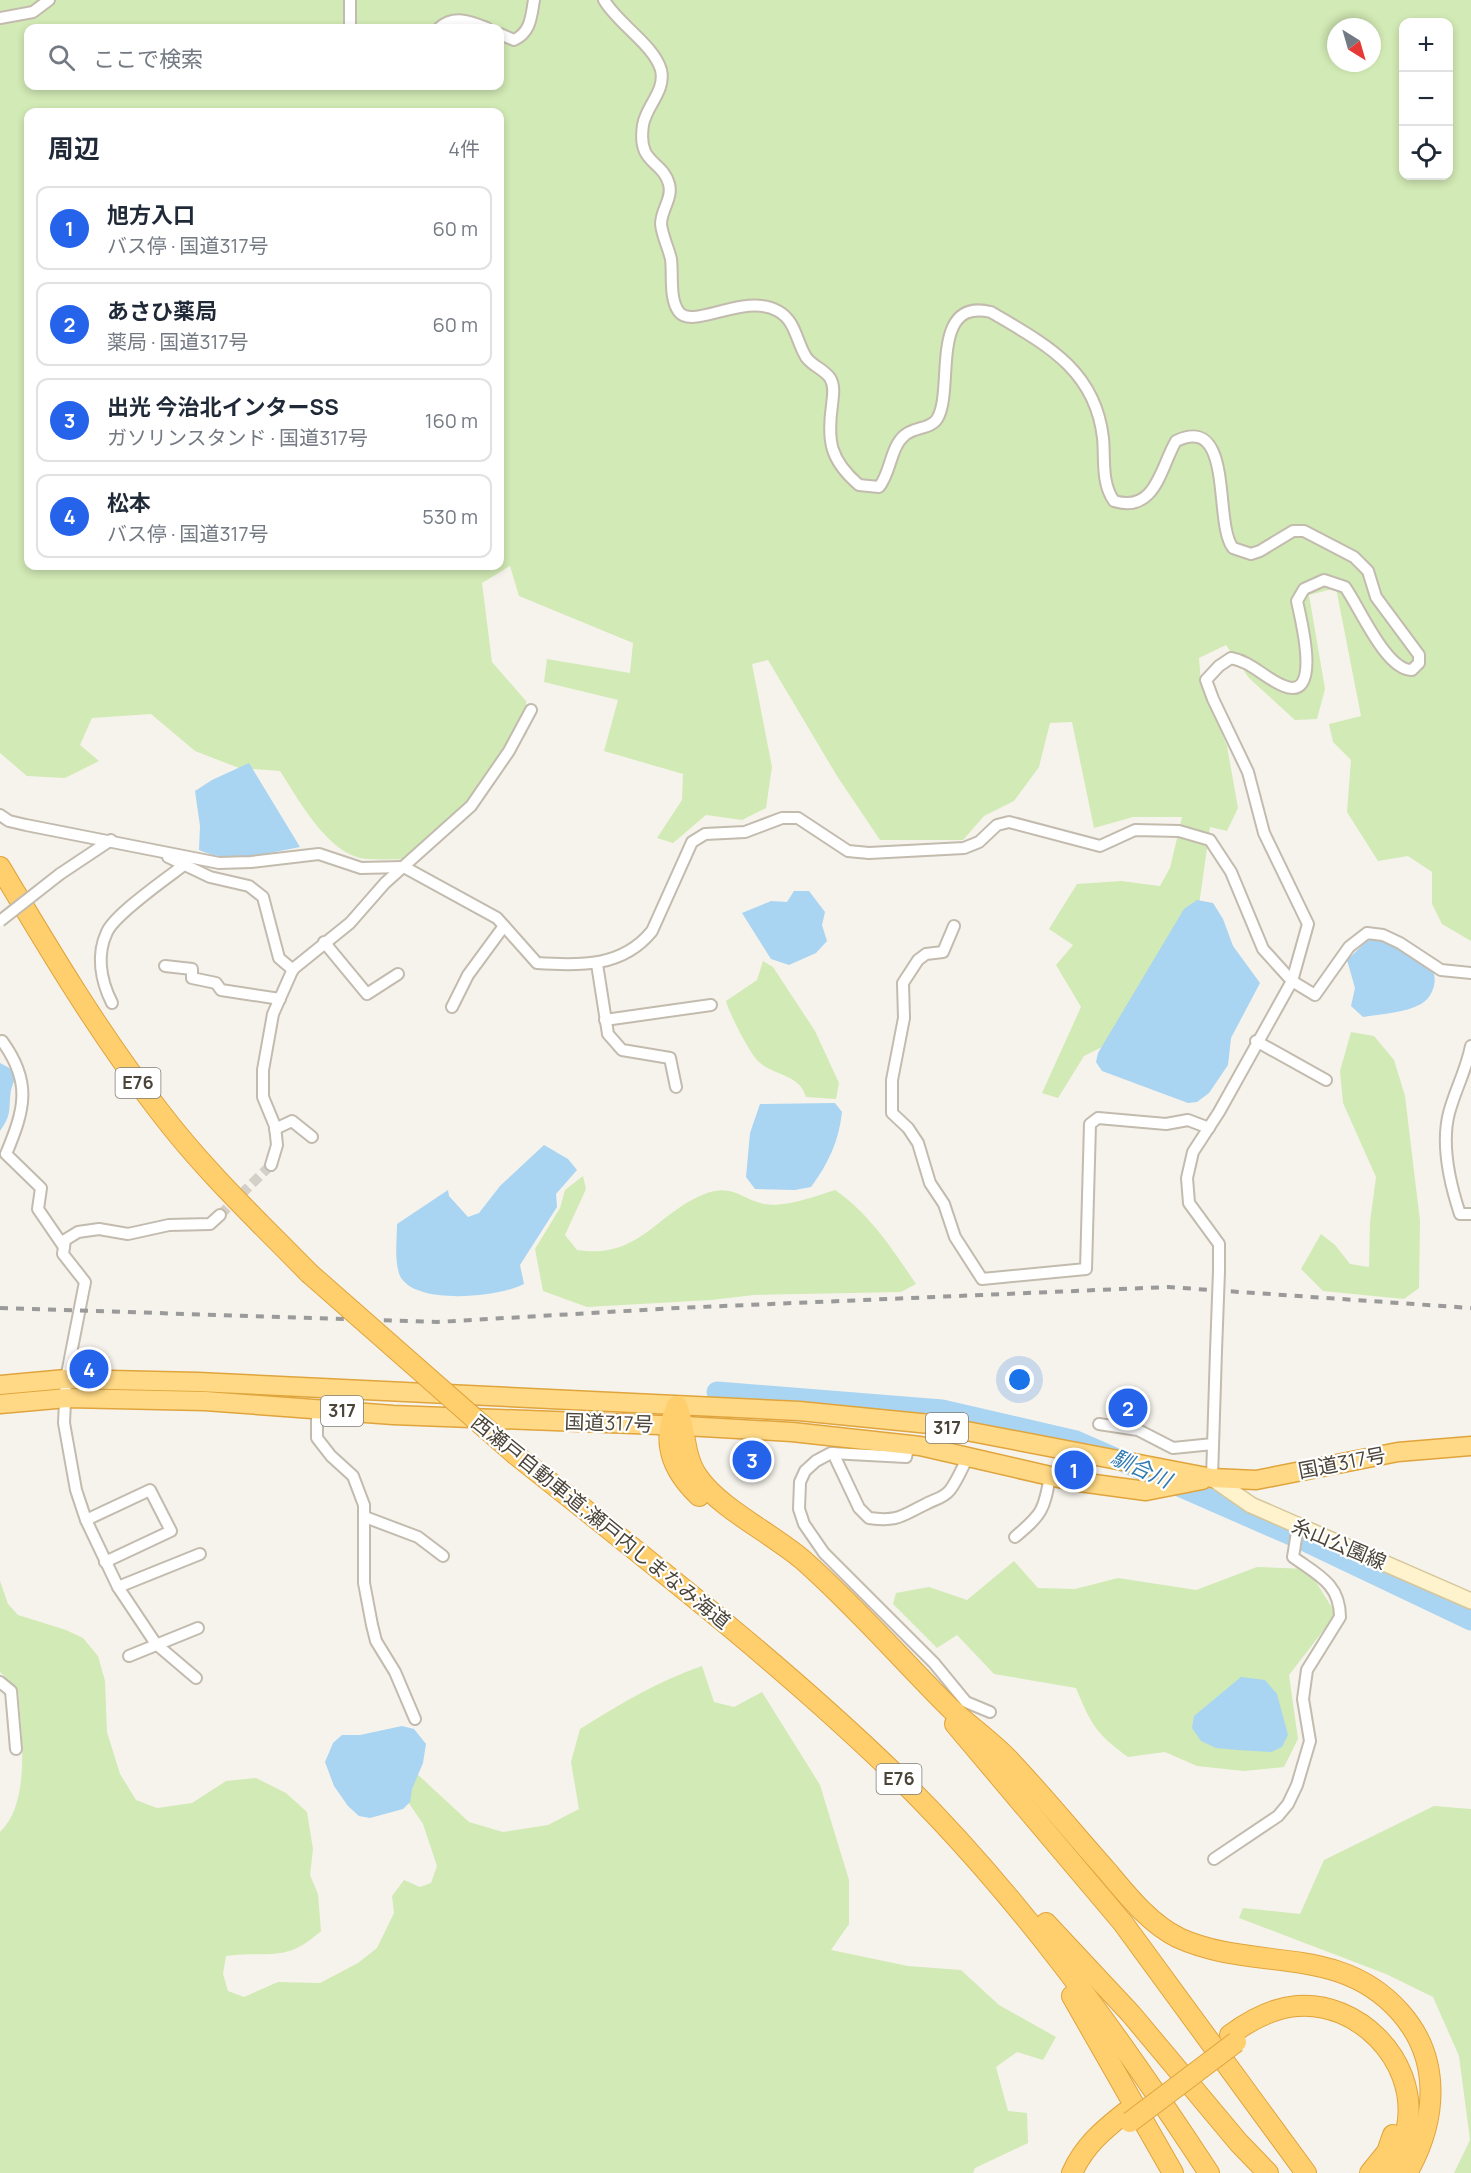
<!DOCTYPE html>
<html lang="ja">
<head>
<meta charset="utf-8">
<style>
	:root { --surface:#fff; --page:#f6f6f7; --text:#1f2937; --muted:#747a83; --line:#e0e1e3; --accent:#2563eb }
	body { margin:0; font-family:Manrope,"Noto Sans JP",sans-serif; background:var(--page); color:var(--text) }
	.controls { position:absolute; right:18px; top:18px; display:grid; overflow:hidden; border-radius:12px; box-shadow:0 3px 9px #0003 }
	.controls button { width:54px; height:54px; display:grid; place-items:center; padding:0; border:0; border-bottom:2px solid var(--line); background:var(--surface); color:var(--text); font:30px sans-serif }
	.compass { position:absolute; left:1327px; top:18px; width:54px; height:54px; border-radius:50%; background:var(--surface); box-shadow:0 3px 9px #0003; rotate:143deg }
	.you { position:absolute; left:1020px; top:1380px; width:21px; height:21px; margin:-15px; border:4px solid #fff; border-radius:50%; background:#1a73e8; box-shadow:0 0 0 9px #1a73e833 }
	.badge { display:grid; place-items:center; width:39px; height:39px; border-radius:50%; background:var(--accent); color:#fff; font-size:20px; font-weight:700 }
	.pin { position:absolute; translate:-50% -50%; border:3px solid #fff; box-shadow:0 2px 6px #0006 }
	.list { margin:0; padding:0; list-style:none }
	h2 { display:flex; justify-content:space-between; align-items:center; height:78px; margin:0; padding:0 24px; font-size:26px }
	h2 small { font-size:20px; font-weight:400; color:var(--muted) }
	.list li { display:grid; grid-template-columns:39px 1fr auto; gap:18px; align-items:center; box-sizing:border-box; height:84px; margin:0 12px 12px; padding:0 12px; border:2px solid var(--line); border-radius:12px }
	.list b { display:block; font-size:22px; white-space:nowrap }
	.list p { margin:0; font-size:20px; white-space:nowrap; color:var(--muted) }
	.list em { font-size:20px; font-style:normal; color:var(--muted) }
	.icon { flex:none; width:33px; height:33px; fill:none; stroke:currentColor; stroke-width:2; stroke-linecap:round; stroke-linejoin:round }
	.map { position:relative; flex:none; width:1471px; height:2173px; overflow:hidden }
	.search { position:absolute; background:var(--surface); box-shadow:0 3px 9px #0003; left:24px; top:24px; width:480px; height:66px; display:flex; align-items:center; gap:15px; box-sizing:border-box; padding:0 21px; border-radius:12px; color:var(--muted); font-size:22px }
	.panel { position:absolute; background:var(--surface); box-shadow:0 3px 9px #0003; left:24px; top:108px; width:480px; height:462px; border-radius:12px }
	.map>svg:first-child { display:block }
	.green { fill:#d2eab5; fill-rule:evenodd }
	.water { fill:#a9d4f2 }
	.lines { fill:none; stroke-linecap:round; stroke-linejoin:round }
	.river { stroke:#a9d4f2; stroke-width:21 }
	.minor-tunnel { stroke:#d4d0c8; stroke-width:10; stroke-dasharray:10 5; stroke-linecap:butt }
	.minor-casing { stroke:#c2bbae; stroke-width:14 }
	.secondary-casing { stroke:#d6c79b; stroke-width:18 }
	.trunk-casing { stroke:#e0a43c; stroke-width:21 }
	.motorway-casing { stroke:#e0a43c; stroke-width:22 }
	.minor { stroke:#fff; stroke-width:10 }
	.secondary { stroke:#fff3cd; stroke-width:15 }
	.trunk { stroke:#ffd985; stroke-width:18 }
	.motorway { stroke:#ffcf6e; stroke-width:20 }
	.rail { stroke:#9a9a9a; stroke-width:4; stroke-dasharray:8 8; stroke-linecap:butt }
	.minor-bridge-casing { stroke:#c2bbae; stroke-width:14; stroke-linecap:butt }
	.motorway-bridge-casing { stroke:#e0a43c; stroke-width:22; stroke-linecap:butt }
	.minor-bridge { stroke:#fff; stroke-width:10 }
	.motorway-bridge { stroke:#ffcf6e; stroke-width:20 }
	.labels { text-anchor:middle; stroke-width:4.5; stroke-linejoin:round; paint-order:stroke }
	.shield { fill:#fff; stroke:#817c74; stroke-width:1.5 }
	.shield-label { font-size:18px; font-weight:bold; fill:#4b4439 }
	.street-label { font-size:20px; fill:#4b4439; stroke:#fff }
	.water-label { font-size:21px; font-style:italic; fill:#2e7ab2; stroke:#fff }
</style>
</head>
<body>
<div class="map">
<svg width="1471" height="2173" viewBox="0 0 1471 2173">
	<rect width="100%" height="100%" fill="#f6f3ec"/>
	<g class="green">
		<path d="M 0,0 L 1471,0 L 1471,941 L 1442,924 L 1432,904 L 1432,872 L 1408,856 L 1378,861 L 1347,812 L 1351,760 L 1333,742 L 1329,724 L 1361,716 L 1336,588 L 1309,595 L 1325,689 L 1317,719 L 1295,720 L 1249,678 L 1226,645 L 1199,658 L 1201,683 L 1227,746 L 1238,808 L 1227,831 L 1210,827 L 1198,912 L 1112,1042 L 1084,1056 L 1058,1098 L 1042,1093 L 1081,1007 L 1056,965 L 1073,945 L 1049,929 L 1077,884 L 1121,881 L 1160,886 L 1170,868 L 1182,817 L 1133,817 L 1094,828 L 1072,722 L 1050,723 L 1039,767 L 1014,801 L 984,816 L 963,840 L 880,840 L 837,776 L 768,660 L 752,664 L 772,767 L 766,808 L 742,820 L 706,815 L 673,843 L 657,838 L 682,800 L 683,774 L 604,751 L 618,700 L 544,682 L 547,659 L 630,673 L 633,643 L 519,596 L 510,566 L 482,583 L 492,662 L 526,701 L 527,733 L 474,810 L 418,859 C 401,859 383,860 366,859 C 328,855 299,800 280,771 L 239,768 L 195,751 L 151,714 L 92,718 L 80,745 L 99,761 L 65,778 L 27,776 L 0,753 ZM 1404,22 L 1448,22 L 1448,176 L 1404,176 ZM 1336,27 L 1372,27 L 1372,63 L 1336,63 ZM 28,28 L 500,28 L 500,86 L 28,86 ZM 28,112 L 500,112 L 500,566 L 28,566 Z"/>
		<path d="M 763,961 L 773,967 L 815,1031 L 839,1083 L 836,1099 L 806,1097 C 800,1074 774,1076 759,1062 C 750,1054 729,1013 726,1001 L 757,980 Z"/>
		<path d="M 1351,1032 L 1374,1036 L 1394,1060 L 1405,1096 L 1420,1221 L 1419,1288 L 1404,1299 L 1323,1291 L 1301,1269 L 1321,1234 L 1335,1245 L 1350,1264 L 1369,1267 L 1370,1222 L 1376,1177 L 1343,1103 L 1340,1071 Z"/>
		<path d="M 583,1176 L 586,1189 L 565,1235 L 577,1250 C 640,1260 656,1212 707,1193 C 732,1184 742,1199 764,1204 C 783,1208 817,1196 835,1190 C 870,1214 893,1250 916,1284 L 901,1292 L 754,1295 L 711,1300 L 587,1307 L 543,1291 L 535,1249 L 560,1208 L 565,1190 Z"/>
		<path d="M 1014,1561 L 1038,1588 L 1075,1589 L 1118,1578 L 1196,1590 L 1257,1567 L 1308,1569 L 1336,1614 L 1289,1675 L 1298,1739 L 1284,1767 L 1244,1771 L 1197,1766 L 1165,1752 L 1128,1757 C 1095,1733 1091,1724 1076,1688 L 994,1674 L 957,1635 L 937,1648 L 893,1604 L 896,1593 L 929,1587 L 967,1600 Z"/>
		<path d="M 0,1581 L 8,1604 L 18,1615 L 66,1630 L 83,1638 L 98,1656 L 105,1681 L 107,1732 L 120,1774 L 136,1800 L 157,1808 L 192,1803 L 226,1781 L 256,1778 L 286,1793 L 307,1812 L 313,1849 L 310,1875 L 318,1894 L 321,1931 C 285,1964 269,1950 226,1956 L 223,1974 L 228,1991 L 244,1997 L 278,1982 L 320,1983 L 358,1963 L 377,1948 L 394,1913 L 392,1896 L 404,1880 L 420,1887 L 431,1883 L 437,1866 L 423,1824 L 402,1793 L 402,1760 L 469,1822 L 503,1832 L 548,1825 L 579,1809 L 571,1762 L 580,1729 C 620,1704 658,1681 702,1666 L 714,1702 L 734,1707 L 762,1692 L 820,1785 L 849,1880 L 849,1924 L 831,1950 L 908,1966 L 961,1970 L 999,2005 L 1056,2037 L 1043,2060 L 1017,2052 L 996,2067 L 1008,2111 L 1027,2113 L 1028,2143 L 975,2168 L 973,2173 L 0,2173 L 0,1832 C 32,1802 21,1729 18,1690 L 0,1672 Z"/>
		<path d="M 1434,1806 L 1471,1809 L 1471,2173 L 1454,2173 L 1470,2140 L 1459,2056 L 1433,1997 L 1386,1974 L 1239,1918 L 1243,1908 L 1300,1914 L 1324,1860 Z"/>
	</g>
	<g class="water">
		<path d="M 249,763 L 300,847 C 267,853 231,865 199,850 L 200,826 L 195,791 L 212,780 Z"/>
		<path d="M 794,891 L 809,891 L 825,912 L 822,925 L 827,941 L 816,953 L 789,965 L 771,959 L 742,913 L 771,901 L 787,902 Z"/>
		<path d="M 1197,900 L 1213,903 L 1223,919 L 1233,946 L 1260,983 L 1231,1038 L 1228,1065 L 1209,1093 L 1197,1102 L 1188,1103 L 1102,1071 L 1096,1062 L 1098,1053 L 1184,909 Z"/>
		<path d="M 1378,938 C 1400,944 1441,958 1434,986 C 1432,993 1428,1000 1421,1004 C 1405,1013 1380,1014 1363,1017 L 1351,1006 L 1355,988 L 1347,960 L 1367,941 Z"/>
		<path d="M 0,1063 L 15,1071 C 16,1078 13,1083 11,1090 C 8,1108 13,1113 0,1131 Z"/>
		<path d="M 835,1103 L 842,1112 C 839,1141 828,1164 811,1187 L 795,1190 L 755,1189 L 746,1177 L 750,1133 L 760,1104 Z"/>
		<path d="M 544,1145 L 568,1159 L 577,1170 L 556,1194 L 557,1207 L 520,1265 L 524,1284 C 500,1297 415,1306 400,1276 C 394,1261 397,1240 397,1224 L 448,1190 L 449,1196 L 468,1217 L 479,1213 L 500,1186 Z"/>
		<path d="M 1241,1677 L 1265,1680 L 1277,1694 L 1288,1735 L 1282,1747 L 1271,1752 L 1238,1750 L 1216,1748 L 1201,1741 L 1192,1728 L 1194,1716 Z"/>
		<path d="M 402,1726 L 414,1729 L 426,1744 L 423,1763 L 412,1789 L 410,1802 L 403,1809 L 370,1818 L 359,1816 L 348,1806 L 334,1786 L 325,1762 L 333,1743 L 342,1735 L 360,1735 Z"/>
	</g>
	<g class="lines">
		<path class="river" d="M 717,1392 L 942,1410 L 1076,1441 L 1307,1542 L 1471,1620"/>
		<path class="minor-tunnel" d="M 220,1215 L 271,1165"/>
		<defs>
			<g id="minor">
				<path d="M 604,0 C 618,24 654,45 661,70 C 666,91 646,106 643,125 C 637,165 662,159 669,184 C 673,198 661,210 661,224 C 662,235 668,247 671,259 C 673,275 669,299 679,312 C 693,330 745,292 778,311 C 796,321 796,341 806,357 C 812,366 824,369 830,378 C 835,386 833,396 832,405 C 827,441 830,460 859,485 L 879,487 C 891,473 890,447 905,435 C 914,427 931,429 937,419 C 955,391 928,297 991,312 C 1045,344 1095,369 1103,438 C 1105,458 1101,483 1114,501 C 1156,514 1161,466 1176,441 C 1235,413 1213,523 1233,548 L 1251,554 L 1260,551 L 1293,531 L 1304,531 L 1354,557 L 1368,571 L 1376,597 L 1419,655 L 1419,663 L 1412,670 C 1386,671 1359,606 1345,587 L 1324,580 L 1304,589 L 1297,601 C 1300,616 1323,702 1284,686 C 1264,678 1252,662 1231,658 L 1219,666 L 1206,680 L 1213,699 L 1248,772 L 1264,833 L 1308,924 L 1292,981 L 1219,1112 L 1193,1152 L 1187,1178 L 1189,1203 L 1219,1244 L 1219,1271"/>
				<path d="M 0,18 L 33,12 L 49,0"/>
				<path d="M 350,28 L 350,0"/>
				<path d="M 439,28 C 454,15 469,21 487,28"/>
				<path d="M 500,34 L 514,40 C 531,32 531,17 534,0"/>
				<path d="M 0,815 L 9,821 L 26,825 L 219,863 L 251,862 L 319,854 L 361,868 L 404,867 L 497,918 L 537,963 C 581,966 623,967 652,931 L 692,842 L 705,834 L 745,832 L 782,818 L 798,818 L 848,851 L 869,853 L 964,848 L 979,842 L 997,825 L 1009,822 L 1100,846 L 1135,830 L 1179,831 L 1210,840 L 1231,872 L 1263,949 L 1292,981 L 1315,995 L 1349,947 L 1367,933 L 1383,935 L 1400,943 L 1441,970 L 1471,973"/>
				<path d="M 168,857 L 210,877 L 249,886 L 263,897 L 279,958 L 293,970"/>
				<path d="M 60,874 L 111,840"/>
				<path d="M 954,926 L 943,952 L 926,954 L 918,960 L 903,983 L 904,1018 L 892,1080 L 892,1113 L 908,1128 L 918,1143 L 930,1183 L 944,1204 L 955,1237 L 982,1279 L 1086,1269 L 1090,1124 L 1098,1118 L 1166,1124 L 1188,1120 L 1209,1128"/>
				<path d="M 324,942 L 367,994 L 398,974"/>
				<path d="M 597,964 L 608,1034 L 622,1050 L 670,1058 L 676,1087"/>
				<path d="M 165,966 L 192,969 L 192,978 L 216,983 L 221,990 L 280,999"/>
				<path d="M 112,1003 C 101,981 96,955 107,932 C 115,914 167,878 184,865"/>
				<path d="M 452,1007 L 468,975 L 504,926"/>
				<path d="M 605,1020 L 711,1005"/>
				<path d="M 2,1041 C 32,1082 25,1109 6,1154 L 41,1188 L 38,1209 L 64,1247"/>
				<path d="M 1256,1041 L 1326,1080"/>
				<path d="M 1471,1046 C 1466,1071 1455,1090 1449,1113 C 1441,1144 1450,1184 1460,1214 L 1471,1214"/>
				<path d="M 275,1129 L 292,1121 L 312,1137"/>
				<path d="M 271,1165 L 277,1145 L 275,1126 L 263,1097 L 263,1070 L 273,1014 L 293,969 L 350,923 L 385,883 L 471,806 L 509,751 L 531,710"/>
				<path d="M 317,1409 L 317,1438 L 331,1456 L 353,1476 L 364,1505 L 364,1583 L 372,1625 L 376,1641 L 395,1672 L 415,1719"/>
				<path d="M 1099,1424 L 1138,1430 L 1173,1448 L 1213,1444"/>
				<path d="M 909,1445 L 906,1457 L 831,1453 L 816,1461 L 805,1471 L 800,1482 L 799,1509 L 804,1524 L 824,1553 L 934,1663 L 966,1702 L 990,1712"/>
				<path d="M 833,1453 L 859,1508 L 869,1518 C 898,1522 901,1516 926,1504 C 934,1499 943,1499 950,1490 C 957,1481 962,1468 968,1457"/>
				<path d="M 1212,1478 L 1216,1351"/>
				<path d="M 365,1517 L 418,1537 L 443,1556"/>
				<path d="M 86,1520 L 150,1490 L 171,1531 L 105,1562"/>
				<path d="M 1015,1537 C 1042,1514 1044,1511 1050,1476"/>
				<path d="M 118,1587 L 200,1554"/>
				<path d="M 129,1656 L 198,1628"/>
				<path d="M 196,1678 L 156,1644 L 118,1587 L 86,1520 L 76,1490 L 64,1423 L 66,1379 L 85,1282 L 63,1254 L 65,1240 L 78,1232 L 99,1229 L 128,1234 L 169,1225 L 210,1224 L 220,1215"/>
				<path d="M 0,1682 L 11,1691 L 16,1749"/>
				<path d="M 1214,1859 L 1278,1816 L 1288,1804 L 1297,1785 L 1310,1741 L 1303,1699 L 1307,1670 L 1340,1617 C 1340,1584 1318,1575 1293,1557 L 1298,1526"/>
			</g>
			<path id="secondary" d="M 1212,1478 L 1251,1505 L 1471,1601"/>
			<g id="trunk">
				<path d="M 0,1385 L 66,1379 L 198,1382 L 799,1411 L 930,1424 L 1212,1478 L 1256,1480 L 1398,1452 L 1471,1446"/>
				<path d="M 0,1404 L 67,1398 L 205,1401 L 393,1415 L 685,1426 L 792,1432 L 920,1446 L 1072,1481 L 1146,1491 L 1202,1480"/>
			</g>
			<g id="motorway">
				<path d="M 0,867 C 50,951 100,1035 160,1112 C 204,1170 258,1221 309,1273"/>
				<path d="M 677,1406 C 686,1429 683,1456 698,1477 C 719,1508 773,1534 803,1560 C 855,1606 901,1659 950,1708 C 970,1727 993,1742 1011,1762 C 1044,1797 1075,1835 1107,1871 C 1127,1895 1150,1924 1179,1938 C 1254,1972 1339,1943 1400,2012 C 1442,2059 1437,2121 1407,2173"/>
				<path d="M 677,1406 C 661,1441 671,1469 699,1496"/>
				<path d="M 516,1455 C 644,1557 776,1659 894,1773 C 1016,1892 1116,2031 1209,2173"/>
				<path d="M 955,1724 L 1123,1923 L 1306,2173"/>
				<path d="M 1046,1923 L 1131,2014 L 1239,2143 L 1268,2173"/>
				<path d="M 1072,1996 L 1173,2173"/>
				<path d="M 1230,2035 C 1250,2020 1272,2008 1297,2006 C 1358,2001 1415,2059 1408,2120 C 1406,2138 1398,2156 1391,2173"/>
				<path d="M 1072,2173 C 1084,2146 1103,2130 1126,2112"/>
				<path d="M 1370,2173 L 1387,2152 L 1393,2135"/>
			</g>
		</defs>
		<use href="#minor" class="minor-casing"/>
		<use href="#secondary" class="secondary-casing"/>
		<use href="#trunk" class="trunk-casing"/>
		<use href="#motorway" class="motorway-casing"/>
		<use href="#minor" class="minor"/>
		<use href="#secondary" class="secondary"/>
		<use href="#trunk" class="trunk"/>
		<use href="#motorway" class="motorway"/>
		<path class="rail" d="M 0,1308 L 437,1322 L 677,1308 L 1168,1287 L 1471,1308"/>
		<defs>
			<g id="minor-bridge">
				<path d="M 0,921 L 60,874"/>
				<path d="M 1216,1351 L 1219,1271"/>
			</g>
			<g id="motorway-bridge">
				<path d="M 309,1273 L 516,1455"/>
				<path d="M 1130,2122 L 1236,2042"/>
			</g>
		</defs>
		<use href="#minor-bridge" class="minor-bridge-casing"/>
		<use href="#motorway-bridge" class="motorway-bridge-casing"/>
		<use href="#minor-bridge" class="minor-bridge"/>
		<use href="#motorway-bridge" class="motorway-bridge"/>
	</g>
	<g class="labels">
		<g class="shield">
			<rect x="115.5" y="1068" width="45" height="30" rx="4.5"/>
			<rect x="321" y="1396" width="42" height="30" rx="4.5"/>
			<rect x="926" y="1413" width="42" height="30" rx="4.5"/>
			<rect x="876.5" y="1764" width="45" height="30" rx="4.5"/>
		</g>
		<g class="shield-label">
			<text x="138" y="1089">E76</text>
			<text x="342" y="1417">317</text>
			<text x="947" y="1434">317</text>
			<text x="899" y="1785">E76</text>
		</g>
		<g class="street-label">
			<text transform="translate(609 1423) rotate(2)" y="7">国道317号</text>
			<text transform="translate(1342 1463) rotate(-11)" y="7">国道317号</text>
			<text transform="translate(601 1522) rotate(39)" y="7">西瀬戸自動車道;瀬戸内しまなみ海道</text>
			<text transform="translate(1339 1544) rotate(23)" y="7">糸山公園線</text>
		</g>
		<g class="water-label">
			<text transform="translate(1141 1469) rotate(24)" y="7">馴合川</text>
		</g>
	</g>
</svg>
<div class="controls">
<button>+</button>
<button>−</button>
<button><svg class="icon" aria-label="locate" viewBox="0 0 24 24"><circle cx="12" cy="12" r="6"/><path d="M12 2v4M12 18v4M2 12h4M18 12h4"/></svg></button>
</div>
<svg class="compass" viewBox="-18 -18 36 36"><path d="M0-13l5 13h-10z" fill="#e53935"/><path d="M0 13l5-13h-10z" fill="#747a83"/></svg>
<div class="you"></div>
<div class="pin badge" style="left:1074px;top:1470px">1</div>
<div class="pin badge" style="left:1128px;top:1408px">2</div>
<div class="pin badge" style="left:752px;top:1460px">3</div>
<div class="pin badge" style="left:89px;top:1369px">4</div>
<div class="search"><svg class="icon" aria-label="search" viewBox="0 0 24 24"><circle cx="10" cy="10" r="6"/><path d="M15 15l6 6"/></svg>ここで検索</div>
<section class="panel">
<h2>周辺<small>4件</small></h2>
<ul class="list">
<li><span class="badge">1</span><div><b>旭方入口</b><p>バス停 · 国道317号</p></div><em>60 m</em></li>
<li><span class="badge">2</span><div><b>あさひ薬局</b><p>薬局 · 国道317号</p></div><em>60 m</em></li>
<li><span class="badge">3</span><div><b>出光 今治北インターSS</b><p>ガソリンスタンド · 国道317号</p></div><em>160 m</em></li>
<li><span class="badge">4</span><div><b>松本</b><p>バス停 · 国道317号</p></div><em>530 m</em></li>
</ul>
</section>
</div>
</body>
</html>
